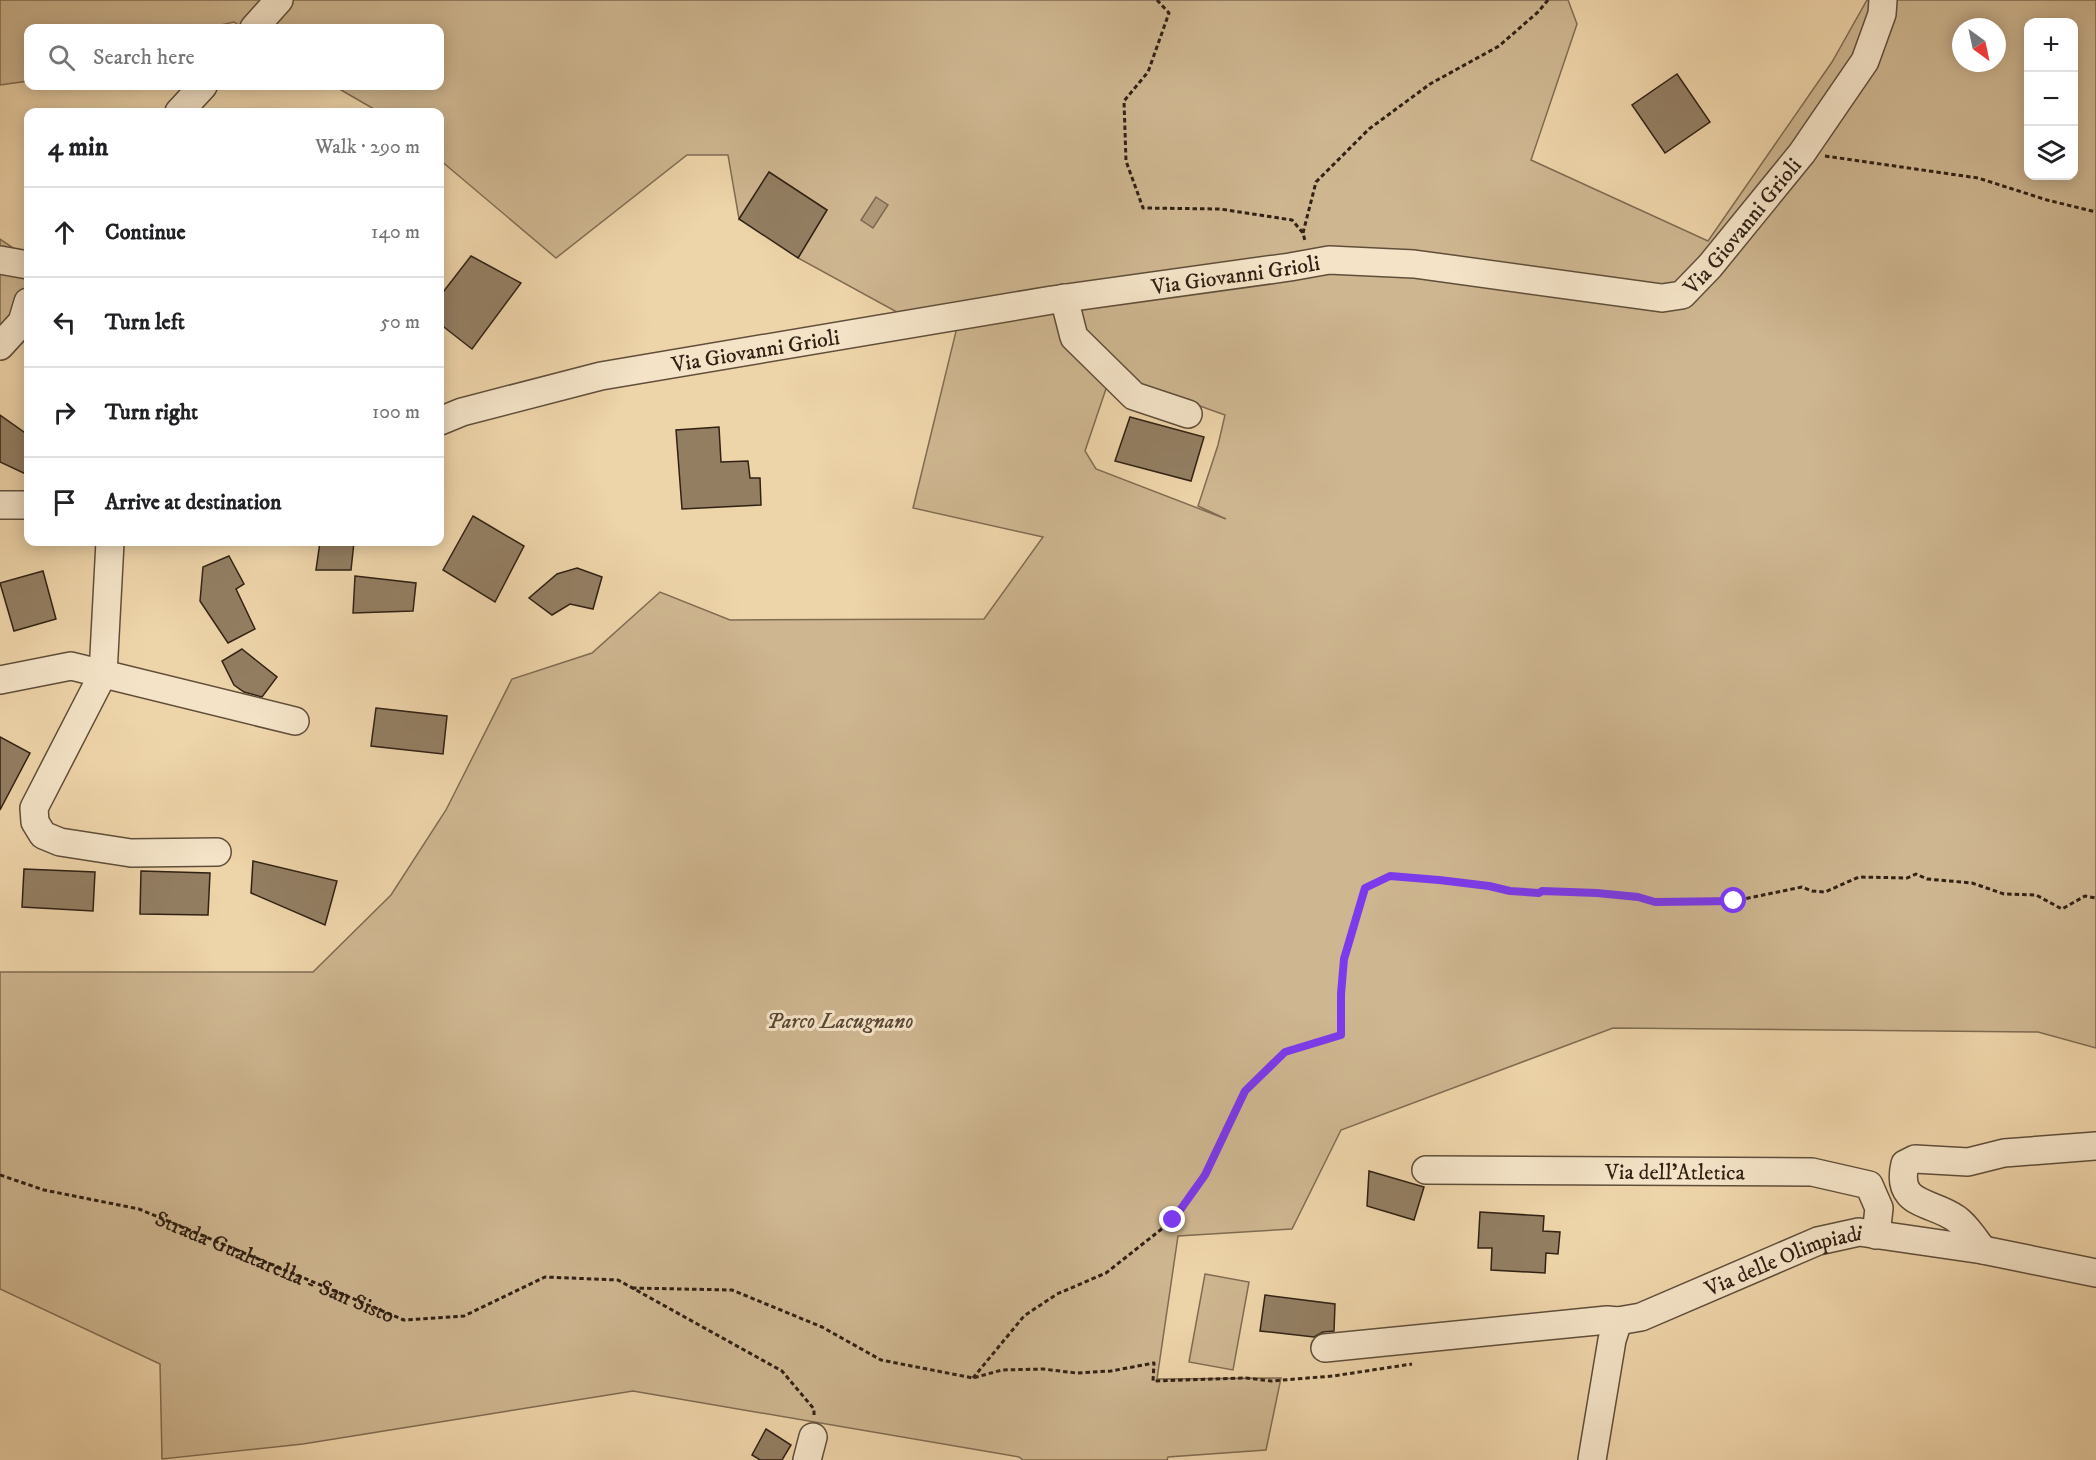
<!DOCTYPE html>
<html lang="en">
<head>
<meta charset="utf-8">
<style>
	:root { --surface:#fff; --page:#f2f2f2; --text:#202124; --muted:#757577; --line:#e0e0e0 }
	body { margin:0; font-family:"IM FELL DW Pica",serif; background:var(--page); color:var(--text) }
	.controls { position:absolute; right:18px; top:18px; display:grid; overflow:hidden; border-radius:12px; box-shadow:0 3px 15px #0003 }
	.controls button { width:54px; height:54px; display:grid; place-items:center; padding:0; border:0; border-bottom:2px solid var(--line); background:var(--surface); color:var(--text); font:30px sans-serif }
	.compass { position:absolute; left:1952px; top:18px; width:54px; height:54px; border-radius:50%; background:var(--surface); box-shadow:0 3px 15px #0003; rotate:147deg }
	.stop { position:absolute; width:18px; height:18px; margin:-14px; border:4px solid #7c3aed; border-radius:50%; background:#fff }
	.stop.end { background:#7c3aed; border-color:#fff; box-shadow:0 2px 6px #0008 }
	.list { margin:0; padding:0; list-style:none }
	h2 { display:flex; justify-content:space-between; align-items:center; height:78px; margin:0; padding:0 24px; font-size:26px }
	h2 small { font-size:20px; font-weight:400; color:var(--muted) }
	.list li { display:grid; grid-template-columns:39px 1fr auto; gap:18px; align-items:center; box-sizing:border-box; height:90px; padding:0 24px; border-top:2px solid var(--line) }
	.list b { display:block; font-size:22px; white-space:nowrap }
	.list em { font-size:20px; font-style:normal; color:var(--muted) }
	.icon { flex:none; width:33px; height:33px; fill:none; stroke:currentColor; stroke-width:2; stroke-linecap:round; stroke-linejoin:round }
	.map { position:relative; flex:none; width:2096px; height:1460px; overflow:hidden }
	.search { position:absolute; background:var(--surface); box-shadow:0 3px 15px #0003; left:24px; top:24px; width:420px; height:66px; display:flex; align-items:center; gap:15px; box-sizing:border-box; padding:0 21px; border-radius:12px; color:var(--muted); font-size:22px }
	.panel { position:absolute; background:var(--surface); box-shadow:0 3px 15px #0003; left:24px; top:108px; width:420px; height:438px; border-radius:12px }
	.map>svg:first-child { display:block }
	.green { fill:#ceb690; stroke:#806c52; stroke-width:1.5; fill-rule:evenodd }
	.water { fill:#ae9777; stroke:#7c6850; stroke-width:1.5 }
	.building { fill:#937e62; stroke:#312115; stroke-width:1.5 }
	.lines { fill:none; stroke-linecap:round; stroke-linejoin:round }
	.minor-casing { stroke:#604e3a; stroke-width:30 }
	.path { stroke:#312115; stroke-width:3; stroke-dasharray:4.5 3; stroke-linecap:butt }
	.minor { stroke:#f4e3c7; stroke-width:27 }
	.route { stroke:#7c3aed; stroke-width:8 }
	.labels { text-anchor:middle; stroke-width:6; stroke-linejoin:round; paint-order:stroke }
	.street-label { font-size:22px; fill:#312115; stroke:#f4e3c7 }
	.park-label { font-size:22px; font-style:italic; fill:#584634; stroke:#f4e3c7 }
</style>
</head>
<body>
<div class="map">
<svg width="2096" height="1460" viewBox="0 0 2096 1460">
	<rect width="100%" height="100%" fill="#eed4a9"/>
	<filter id="stains"><feTurbulence type="fractalNoise" baseFrequency=".00333" numOctaves="4"/><feColorMatrix values="0 0 0 0 .2 0 0 0 0 .09 0 0 0 0 .02 0 0 0 .5 -.17"/></filter>
	<radialGradient id="worn" r=".72"><stop offset=".6" stop-color="#630" stop-opacity="0"/><stop offset="1" stop-color="#630" stop-opacity=".3"/></radialGradient>
	<g class="green">
		<path d="M 0,0 L 1568,0 L 1577,24 L 1531,160 L 1708,241 L 1832,62 L 1867,0 L 2096,0 L 2096,1048 L 2038,1032 L 1613,1028 L 1341,1130 L 1292,1229 L 1178,1236 L 1157,1379 L 1281,1378 L 1266,1450 L 1168,1457 L 1167,1460 L 1023,1460 L 1019,1457 L 633,1391 L 303,1444 L 162,1459 L 160,1364 L 0,1289 L 0,972 L 313,972 L 391,895 L 446,810 L 512,679 L 592,653 L 660,592 L 730,620 L 984,619 L 1043,537 L 913,508 L 960,315 L 915,322 L 798,258 L 827,210 L 769,172 L 739,219 L 728,155 L 687,155 L 556,258 L 440,160 L 440,112 L 379,112 L 334,86 L 440,86 L 440,28 L 243,28 L 234,22 L 207,28 L 28,28 L 28,81 L 0,85 ZM 2028,22 L 2074,22 L 2074,176 L 2028,176 ZM 1961,27 L 1997,27 L 1997,63 L 1961,63 ZM 1111,374 L 1225,415 L 1218,445 L 1198,506 L 1226,519 L 1096,469 L 1085,451 Z"/>
		<path d="M 0,239 L 28,258 L 28,302 L 0,346 Z"/>
		<path d="M 1205,1274 L 1249,1282 L 1233,1370 L 1189,1362 Z"/>
	</g>
	<path class="water" d="M 876,197 L 888,205 L 873,228 L 861,220 Z"/>
	<g class="building">
		<path d="M 1677,74 L 1710,122 L 1665,153 L 1632,105 Z"/>
		<path d="M 769,172 L 827,210 L 798,258 L 739,219 Z"/>
		<path d="M 471,256 L 521,283 L 472,349 L 440,324 L 440,296 Z"/>
		<path d="M 0,415 L 28,435 L 28,475 L 0,462 Z"/>
		<path d="M 1130,417 L 1204,437 L 1191,481 L 1115,461 Z"/>
		<path d="M 719,427 L 721,462 L 748,461 L 750,478 L 760,478 L 761,505 L 682,509 L 676,430 Z"/>
		<path d="M 473,516 L 524,546 L 495,602 L 443,570 Z"/>
		<path d="M 320,542 L 354,542 L 351,570 L 316,570 Z"/>
		<path d="M 229,556 L 244,584 L 236,589 L 255,629 L 228,643 L 200,601 L 203,567 Z"/>
		<path d="M 577,568 L 602,577 L 593,609 L 570,604 L 552,615 L 529,598 L 557,574 Z"/>
		<path d="M 43,571 L 56,619 L 14,631 L 0,583 Z"/>
		<path d="M 355,576 L 416,583 L 413,611 L 353,613 Z"/>
		<path d="M 242,649 L 277,677 L 262,697 L 244,692 L 234,685 L 222,661 Z"/>
		<path d="M 376,708 L 447,716 L 443,754 L 371,746 Z"/>
		<path d="M 0,737 L 30,753 L 0,810 Z"/>
		<path d="M 253,861 L 337,881 L 325,925 L 251,893 Z"/>
		<path d="M 24,869 L 95,872 L 93,911 L 22,907 Z"/>
		<path d="M 141,871 L 210,873 L 208,915 L 140,914 Z"/>
		<path d="M 1369,1171 L 1424,1187 L 1414,1220 L 1367,1206 Z"/>
		<path d="M 1480,1212 L 1544,1216 L 1543,1231 L 1560,1232 L 1558,1254 L 1546,1253 L 1545,1273 L 1491,1270 L 1492,1248 L 1478,1248 Z"/>
		<path d="M 1265,1295 L 1335,1304 L 1334,1331 L 1323,1332 L 1314,1337 L 1260,1331 Z"/>
		<path d="M 766,1429 L 791,1445 L 782,1460 L 760,1460 L 752,1455 Z"/>
	</g>
	<g class="lines">
		<defs>
			<g id="minor">
				<path d="M 254,28 L 279,0"/>
				<path d="M 179,112 L 203,86"/>
				<path d="M 0,260 L 28,265"/>
				<path d="M 1064,298 L 1074,337 L 1134,396 L 1188,414"/>
				<path d="M 0,346 L 22,322 L 28,302"/>
				<path id="s2" d="M 440,421 L 462,412 L 601,376 L 1052,300 L 1290,267 L 1329,260 L 1414,264 L 1662,298 L 1682,295 L 1710,266 L 1802,153 L 1865,61 L 1882,14 L 1883,0"/>
				<path d="M 0,505 L 28,505"/>
				<path d="M 110,542 L 103,674 L 34,808 L 35,822 L 43,835 L 60,842 L 131,853 L 217,852"/>
				<path d="M 0,680 L 71,666 L 295,721"/>
				<path id="s3" d="M 1426,1170 L 1812,1172 L 1869,1185 L 1879,1208 L 1876,1235"/>
				<path d="M 1983,1250 C 1975,1240 1966,1225 1955,1218 C 1931,1201 1895,1206 1905,1164 L 1915,1159 L 1968,1162 L 2004,1153 L 2096,1146"/>
				<path id="s4" d="M 1325,1348 L 1607,1320 L 1618,1321 L 1641,1317 L 1818,1241 L 1859,1232 L 1983,1250 L 2096,1273"/>
				<path d="M 807,1460 L 813,1437"/>
				<path d="M 1592,1460 L 1612,1340 L 1618,1321"/>
			</g>
		</defs>
		<use href="#minor" class="minor-casing"/>
		<g class="path">
			<path d="M 1157,0 L 1169,13 L 1148,72 L 1124,101 L 1126,161 L 1143,208 L 1220,209 L 1292,220 L 1303,233 L 1305,241"/>
			<path d="M 1825,156 L 1978,178 L 2047,200 L 2096,212"/>
			<path d="M 1303,233 L 1316,182 L 1369,129 L 1430,84 L 1499,46 L 1538,12 L 1548,0"/>
			<path id="s1" d="M 0,1175 L 44,1190 L 139,1209 L 404,1320 L 464,1316 L 545,1277 L 618,1280 L 782,1371 L 814,1409 L 814,1416"/>
			<path d="M 632,1288 L 732,1290 L 822,1327 L 881,1360 L 973,1378 L 1002,1370 L 1043,1369 L 1076,1373 L 1111,1371 L 1154,1363 L 1153,1381 L 1246,1378 L 1271,1381 L 1333,1376 L 1412,1364"/>
			<path d="M 973,1378 L 1024,1316 L 1057,1294 L 1106,1273 L 1173,1220 L 1205,1175 L 1245,1091 L 1285,1052 L 1341,1034 L 1341,994 L 1344,959 L 1365,888 L 1390,876 L 1439,880 L 1489,886 L 1510,891 L 1539,893 L 1542,891 L 1597,893 L 1638,897 L 1655,901 L 1734,901 L 1802,887 L 1812,891 L 1825,892 L 1859,877 L 1907,878 L 1916,874 L 1927,879 L 1972,883 L 2004,894 L 2036,895 L 2062,909 L 2085,896 L 2096,898"/>
		</g>
		<use href="#minor" class="minor"/>
	</g>
	<g class="lines">
		<path class="route" d="M 1173,1220 L 1205,1175 L 1245,1091 L 1285,1052 L 1341,1035 L 1341,994 L 1344,959 L 1365,888 L 1390,876 L 1439,880 L 1489,886 L 1510,891 L 1539,893 L 1542,891 L 1597,893 L 1638,897 L 1655,902 L 1734,901"/>
	</g>
	<g class="labels">
		<g class="street-label">
			<text dy="8" stroke="none"><textPath href="#s2" startOffset="1352">Via Giovanni Grioli</textPath></text>
			<text dy="8" stroke="none"><textPath href="#s2" startOffset="810">Via Giovanni Grioli</textPath></text>
			<text dy="8" stroke="none"><textPath href="#s2" startOffset="324">Via Giovanni Grioli</textPath></text>
			<text dy="8" stroke="none"><textPath href="#s3" startOffset="249">Via dell'Atletica</textPath></text>
			<text dy="8" stroke="none"><textPath href="#s4" startOffset="472">Via delle Olimpiadi</textPath></text>
			<text dy="8" stroke="none"><textPath href="#s1" startOffset="291">Strada Gualtarella - San Sisto</textPath></text>
		</g>
		<g class="park-label">
			<text x="840" y="1028">Parco Lacugnano</text>
		</g>
	</g>
	<rect width="100%" height="100%" filter="url(#stains)"/>
	<rect width="100%" height="100%" fill="url(#worn)"/>
</svg>
<div class="controls">
<button>+</button>
<button>−</button>
<button><svg class="icon" aria-label="layers" viewBox="0 0 24 24"><path d="M12 4l9 5-9 5-9-5zM3 14l9 5 9-5"/></svg></button>
</div>
<svg class="compass" viewBox="-18 -18 36 36"><path d="M0-13l5 13h-10z" fill="#e53935"/><path d="M0 13l5-13h-10z" fill="#757577"/></svg>
<div class="stop" style="left:1734px;top:901px"></div>
<div class="stop end" style="left:1173px;top:1220px"></div>
<div class="search"><svg class="icon" aria-label="search" viewBox="0 0 24 24"><circle cx="10" cy="10" r="6"/><path d="M15 15l6 6"/></svg>Search here</div>
<section class="panel">
<h2>4 min<small>Walk · 290 m</small></h2>
<ul class="list">
<li><svg class="icon" aria-label="ahead" viewBox="0 0 24 24"><path d="M12 20V5M6 11l6-6 6 6"/></svg><div><b>Continue</b></div><em>140 m</em></li>
<li><svg class="icon" aria-label="left" viewBox="0 0 24 24"><path d="M17 20v-9H6M10 6l-5 5 5 5"/></svg><div><b>Turn left</b></div><em>50 m</em></li>
<li><svg class="icon" aria-label="right" viewBox="0 0 24 24"><path d="M7 20v-9h11M14 6l5 5-5 5"/></svg><div><b>Turn right</b></div><em>100 m</em></li>
<li><svg class="icon" aria-label="arrive" viewBox="0 0 24 24"><path d="M6 21V4h12l-3 4 3 4H6"/></svg><div><b>Arrive at destination</b></div></li>
</ul>
</section>
</div>
</body>
</html>
